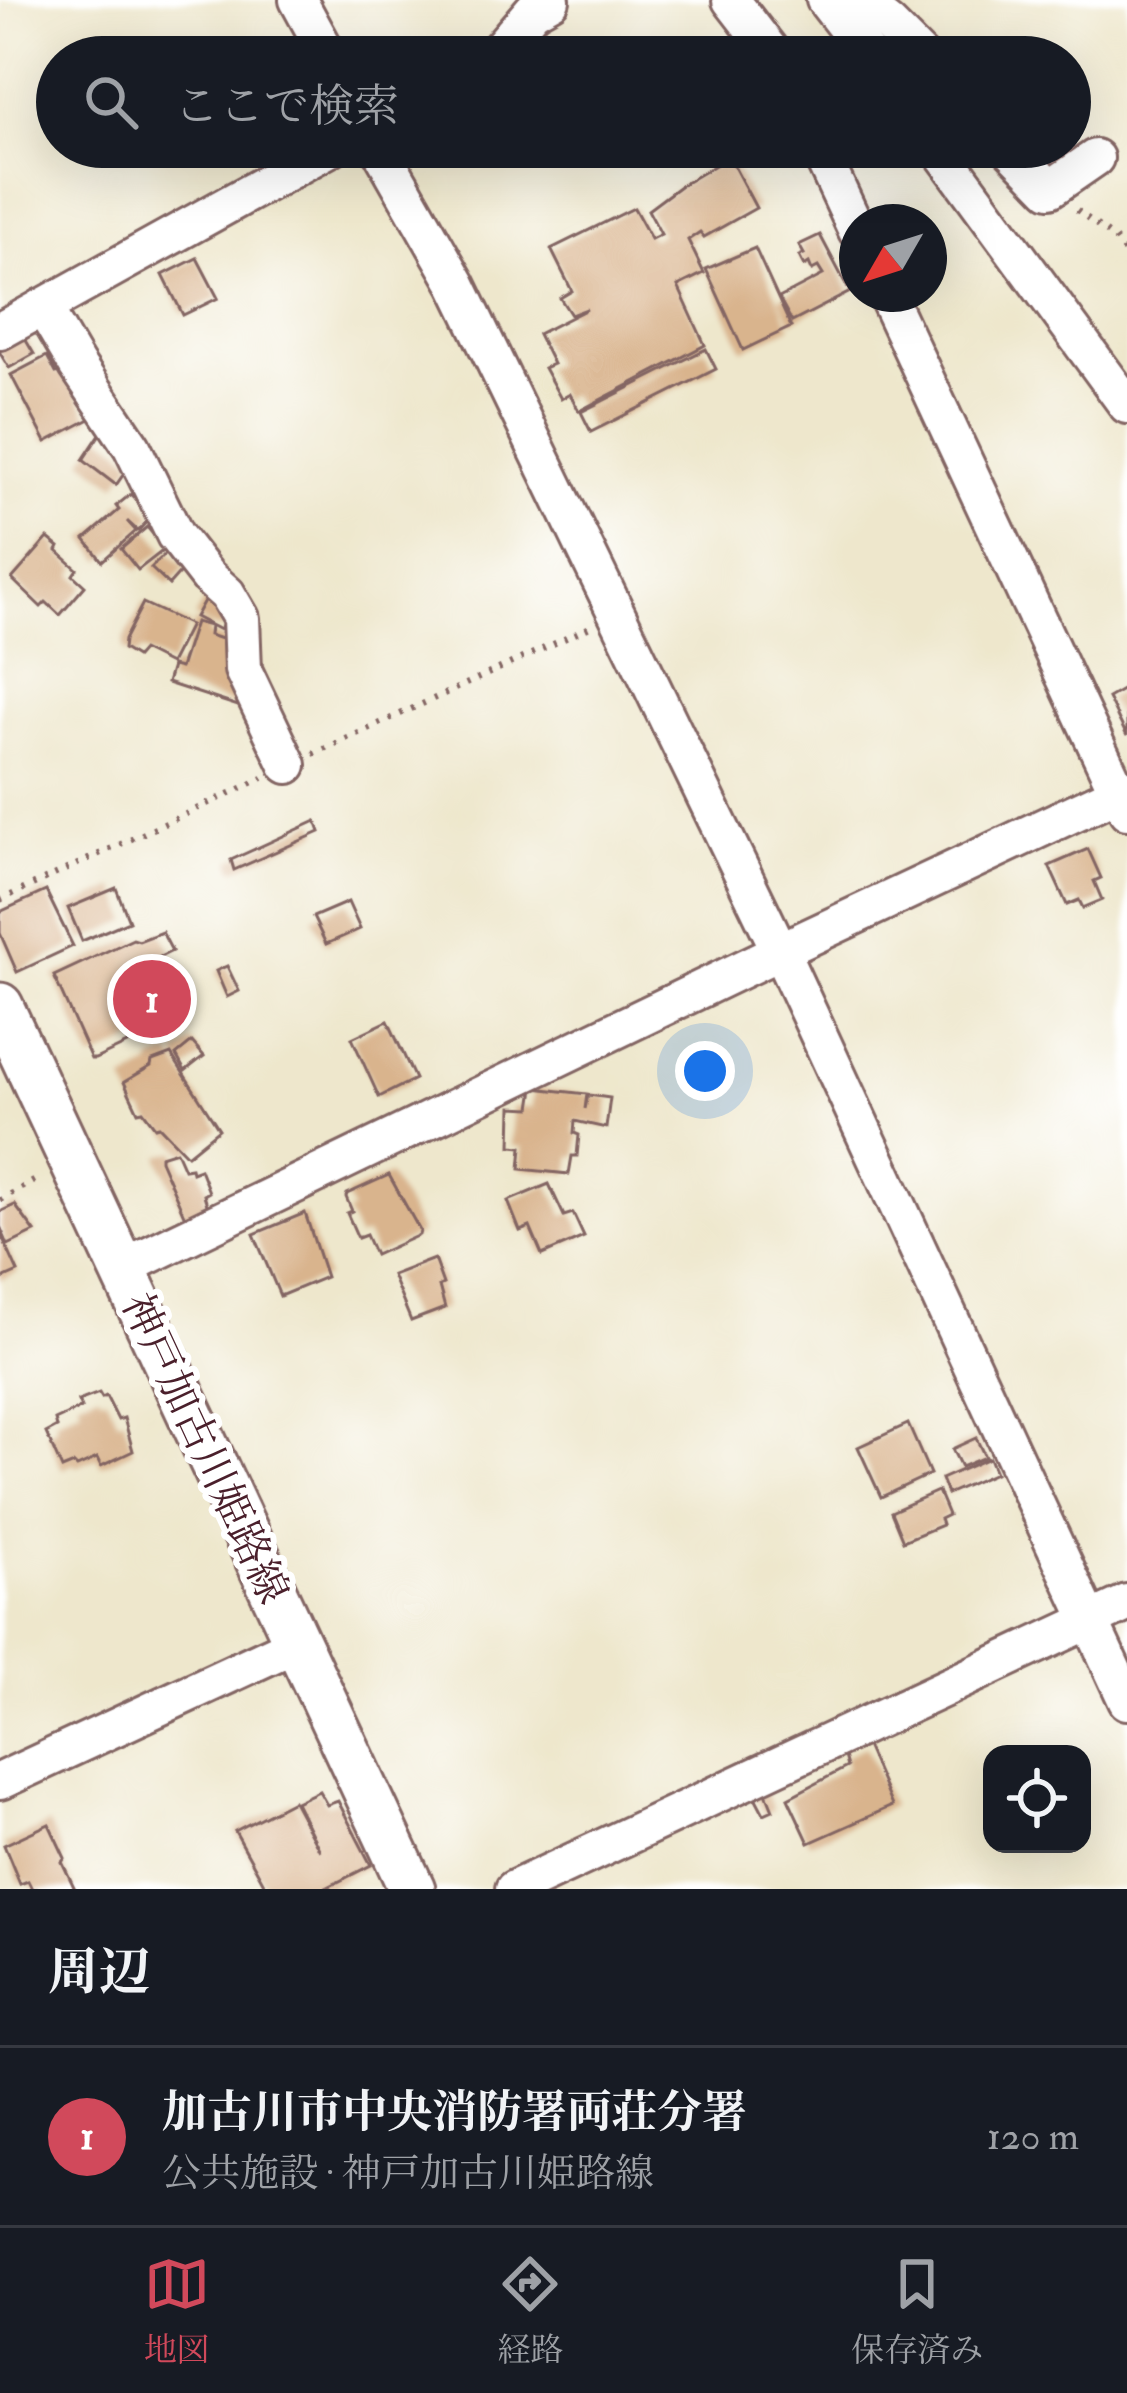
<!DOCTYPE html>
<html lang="ja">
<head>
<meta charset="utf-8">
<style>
	:root { --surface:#171b24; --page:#20242c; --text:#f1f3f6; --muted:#9ea1a6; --line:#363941; --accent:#d1495b }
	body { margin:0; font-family:"IM FELL Double Pica","Noto Serif JP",serif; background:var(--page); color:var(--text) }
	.controls { position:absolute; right:36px; bottom:36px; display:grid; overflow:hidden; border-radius:24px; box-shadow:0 12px 48px #0002 }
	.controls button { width:108px; height:108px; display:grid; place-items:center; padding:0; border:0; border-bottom:3px solid var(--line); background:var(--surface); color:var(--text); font:60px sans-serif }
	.compass { position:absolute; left:839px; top:204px; width:108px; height:108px; border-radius:50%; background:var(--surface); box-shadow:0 12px 48px #0002; rotate:231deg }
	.you { position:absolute; left:705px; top:1071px; width:42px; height:42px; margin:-30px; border:9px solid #fff; border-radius:50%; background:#1a73e8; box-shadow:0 0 0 18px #1a73e833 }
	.badge { display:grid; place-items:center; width:78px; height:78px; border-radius:50%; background:var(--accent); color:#fff; font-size:39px; font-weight:700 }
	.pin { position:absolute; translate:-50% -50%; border:6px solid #fff; box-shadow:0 3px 12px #0006 }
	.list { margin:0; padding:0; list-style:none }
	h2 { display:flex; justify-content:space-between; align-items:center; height:156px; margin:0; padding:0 48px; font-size:51px }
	h2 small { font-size:39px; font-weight:400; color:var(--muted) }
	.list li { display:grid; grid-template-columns:78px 1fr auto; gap:36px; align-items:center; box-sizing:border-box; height:180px; padding:0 48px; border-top:3px solid var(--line) }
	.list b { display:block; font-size:45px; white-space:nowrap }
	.list p { margin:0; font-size:39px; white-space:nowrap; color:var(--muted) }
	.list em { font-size:39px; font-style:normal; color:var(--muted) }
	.icon { flex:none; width:66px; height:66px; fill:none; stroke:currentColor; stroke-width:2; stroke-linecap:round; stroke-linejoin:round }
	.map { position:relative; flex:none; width:1127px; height:1889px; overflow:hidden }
	.search { position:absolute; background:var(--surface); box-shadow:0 12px 48px #0002; left:36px; right:36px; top:36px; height:132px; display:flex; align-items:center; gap:30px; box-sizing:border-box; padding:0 42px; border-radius:66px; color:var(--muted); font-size:45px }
	.sheet { height:336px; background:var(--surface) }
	nav { display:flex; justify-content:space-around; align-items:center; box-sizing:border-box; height:168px; border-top:3px solid var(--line); background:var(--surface); font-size:33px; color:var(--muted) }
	nav a { display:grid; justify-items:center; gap:6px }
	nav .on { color:var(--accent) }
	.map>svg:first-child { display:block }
	.building { fill:#d9b48d }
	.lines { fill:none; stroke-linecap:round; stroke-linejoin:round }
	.minor-casing { stroke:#836563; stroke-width:42 }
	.major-casing { stroke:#836563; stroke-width:51 }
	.path { stroke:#836563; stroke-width:6; stroke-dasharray:3 9; stroke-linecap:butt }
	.minor { stroke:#fff; stroke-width:36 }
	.major { stroke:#fff; stroke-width:45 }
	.labels { text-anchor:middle; stroke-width:12; stroke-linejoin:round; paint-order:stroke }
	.street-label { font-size:42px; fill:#4a1f2b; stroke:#fff }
</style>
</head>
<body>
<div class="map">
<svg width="1127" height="1889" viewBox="0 0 1127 1889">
	<rect width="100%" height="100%" fill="#fff"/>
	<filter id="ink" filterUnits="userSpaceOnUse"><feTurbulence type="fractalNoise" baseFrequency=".00833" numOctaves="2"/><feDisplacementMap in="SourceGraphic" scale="24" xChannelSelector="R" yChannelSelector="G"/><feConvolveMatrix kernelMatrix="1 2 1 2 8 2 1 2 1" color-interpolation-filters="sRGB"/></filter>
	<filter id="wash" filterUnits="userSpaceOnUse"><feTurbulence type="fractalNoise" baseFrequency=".004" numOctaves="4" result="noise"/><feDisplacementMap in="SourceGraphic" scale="48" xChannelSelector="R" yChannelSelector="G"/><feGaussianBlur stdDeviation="2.7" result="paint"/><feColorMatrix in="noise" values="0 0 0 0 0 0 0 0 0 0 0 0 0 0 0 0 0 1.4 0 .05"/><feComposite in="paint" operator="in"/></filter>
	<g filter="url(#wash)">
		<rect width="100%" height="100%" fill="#eee7cc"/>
		<g id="blocks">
			<g class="building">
				<path d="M 729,157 L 756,208 L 704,237 L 700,232 L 688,240 L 704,273 L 678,286 L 705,345 L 579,411 L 570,394 L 561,399 L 544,368 L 553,364 L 538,334 L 587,309 L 571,315 L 560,298 L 572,291 L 551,249 L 634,208 L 651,239 L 661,234 L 648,210 L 680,186 Z"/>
				<path d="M 820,235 L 850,292 L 792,322 L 779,298 L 823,275 L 818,267 L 812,270 L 809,263 L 804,266 L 799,256 L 804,254 L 799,245 Z"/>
				<path d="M 755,248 L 791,327 L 743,350 L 706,269 Z"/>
				<path d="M 197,258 L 218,298 L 183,315 L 163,275 Z"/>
				<path d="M 21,332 L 34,354 L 9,368 L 0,353 L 0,344 Z"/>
				<path d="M 706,349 L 716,369 L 591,432 L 581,412 Z"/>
				<path d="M 47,356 L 56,373 L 64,371 L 90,419 L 46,442 L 11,375 Z"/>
				<path d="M 100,434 L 119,447 L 132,462 L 116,485 L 83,460 Z"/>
				<path d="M 131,494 L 153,515 L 138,531 L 127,521 L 136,531 L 102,561 L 85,539 L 119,510 L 116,506 Z"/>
				<path d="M 147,527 L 165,549 L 138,570 L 121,549 Z"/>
				<path d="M 48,538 L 59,547 L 57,551 L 77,569 L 73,575 L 85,586 L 60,615 L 46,602 L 41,607 L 12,579 Z"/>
				<path d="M 168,551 L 185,567 L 169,585 L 151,568 Z"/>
				<path d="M 206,597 L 230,611 L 220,630 L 195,617 Z"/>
				<path d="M 143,603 L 190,625 L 170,664 L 142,650 L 136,657 L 123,649 L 124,640 Z"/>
				<path d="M 195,622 L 210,626 L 209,635 L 236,644 L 247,704 L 238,706 L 167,683 L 172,666 L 180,668 Z"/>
				<path d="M 1127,687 L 1127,736 L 1108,698 Z"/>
				<path d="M 316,821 L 320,832 L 234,870 L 231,860 Z"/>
				<path d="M 1088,849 L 1101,878 L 1094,881 L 1102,900 L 1083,908 L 1079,900 L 1067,905 L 1049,866 Z"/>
				<path d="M 116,888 L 129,921 L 82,941 L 68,908 Z"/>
				<path d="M 46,891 L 73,946 L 17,972 L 0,933 L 0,912 Z"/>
				<path d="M 348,902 L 360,929 L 326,944 L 313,917 Z"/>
				<path d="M 162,932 L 172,951 L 154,960 L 161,975 L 156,978 L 174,1022 L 95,1059 L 91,1059 L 54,976 L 133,939 L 139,941 Z"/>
				<path d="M 227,966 L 239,991 L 227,997 L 216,971 Z"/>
				<path d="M 388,1021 L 415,1079 L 379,1097 L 352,1038 Z"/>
				<path d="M 192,1042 L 204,1056 L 185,1071 L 176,1055 Z"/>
				<path d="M 171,1054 L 219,1129 L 187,1155 L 159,1126 L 155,1127 L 143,1111 L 138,1112 L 124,1082 L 151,1066 L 152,1061 Z"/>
				<path d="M 534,1088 L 587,1094 L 585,1109 L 588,1095 L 610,1098 L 606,1128 L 575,1121 L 574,1133 L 579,1135 L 577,1156 L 572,1156 L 569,1174 L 520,1169 L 522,1147 L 511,1146 L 512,1107 L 531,1108 Z"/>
				<path d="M 176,1151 L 184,1169 L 191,1168 L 192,1172 L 200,1169 L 209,1192 L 204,1195 L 208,1208 L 188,1218 L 185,1217 L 160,1160 L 160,1156 Z"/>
				<path d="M 389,1175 L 420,1231 L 419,1235 L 375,1255 L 366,1235 L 358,1238 L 347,1213 L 352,1211 L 346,1197 L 347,1194 Z"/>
				<path d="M 549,1184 L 564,1216 L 573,1213 L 584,1237 L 542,1255 L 530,1227 L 520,1231 L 508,1201 Z"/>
				<path d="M 15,1205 L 35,1232 L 8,1245 L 0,1226 L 0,1212 Z"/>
				<path d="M 305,1213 L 326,1277 L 280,1296 L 254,1234 Z"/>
				<path d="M 0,1232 L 18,1272 L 0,1280 Z"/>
				<path d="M 434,1259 L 443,1284 L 439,1286 L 445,1308 L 411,1321 L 392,1275 Z"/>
				<path d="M 99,1393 L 102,1398 L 106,1396 L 118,1420 L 124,1418 L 133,1451 L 101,1466 L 97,1458 L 77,1467 L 74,1464 L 62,1469 L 46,1433 L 57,1427 L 55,1420 L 81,1408 L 78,1401 Z"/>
				<path d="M 908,1424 L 930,1474 L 881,1497 L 858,1447 Z"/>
				<path d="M 976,1438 L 985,1457 L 961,1467 L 952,1449 Z"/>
				<path d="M 989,1458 L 995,1473 L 947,1494 L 941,1479 Z"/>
				<path d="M 938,1491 L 948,1515 L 940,1519 L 942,1525 L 903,1541 L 891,1512 Z"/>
				<path d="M 866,1746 L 892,1806 L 809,1843 L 788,1798 L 847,1767 L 844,1756 Z"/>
				<path d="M 765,1790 L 773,1810 L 764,1814 L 754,1795 Z"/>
				<path d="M 319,1791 L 327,1805 L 338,1801 L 371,1865 L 324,1889 L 267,1889 L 235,1831 L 293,1801 L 320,1851 L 296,1802 Z"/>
				<path d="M 49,1824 L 65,1858 L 62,1862 L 75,1889 L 32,1889 L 28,1881 L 20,1884 L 4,1845 Z"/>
			</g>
		</g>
	</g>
	<g filter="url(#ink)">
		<use href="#blocks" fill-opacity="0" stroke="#836563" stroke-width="3"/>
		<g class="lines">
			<defs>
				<g id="minor">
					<path d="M 298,0 L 329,57"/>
					<path d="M 731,0 L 775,57"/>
					<path d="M 825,0 L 869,57"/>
					<path d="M 857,0 L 889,25 L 921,57"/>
					<path d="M 488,57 L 497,52 L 533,10 L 551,0"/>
					<path d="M 379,147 L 457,284 L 780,951 L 1127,1701"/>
					<path d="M 818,147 L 857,231"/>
					<path d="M 938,147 L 1127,405"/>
					<path d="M 1009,147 L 1050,189 L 1095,158"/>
					<path d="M 886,294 L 1127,811"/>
					<path d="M 43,307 L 77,365 L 132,447 L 175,535 L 207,576 L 227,594 L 241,618 L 243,670 L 288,765"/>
					<path d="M 0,331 L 332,147"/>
					<path d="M 122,1268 L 780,951 L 1127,788"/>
					<path d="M 0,1781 L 297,1643"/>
					<path d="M 514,1889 L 1127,1603"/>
				</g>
				<path id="major" d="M 0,1006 L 412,1889"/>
			</defs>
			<use href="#minor" class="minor-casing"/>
			<use href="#major" class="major-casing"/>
			<g class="path">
				<path d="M 1077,210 L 1115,239 L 1127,255"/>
				<path d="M 313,754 L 590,627"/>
				<path d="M 0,900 L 263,778"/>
				<path d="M 0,1200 L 39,1178"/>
			</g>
			<use href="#minor" class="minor"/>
			<use href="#major" class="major"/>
		</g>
	</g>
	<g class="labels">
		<g class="street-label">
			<text transform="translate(206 1448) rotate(65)" y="15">神戸加古川姫路線</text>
		</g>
	</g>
</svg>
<div class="controls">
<button><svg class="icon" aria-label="locate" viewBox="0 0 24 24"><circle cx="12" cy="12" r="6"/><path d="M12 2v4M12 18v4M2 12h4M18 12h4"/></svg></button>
</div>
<svg class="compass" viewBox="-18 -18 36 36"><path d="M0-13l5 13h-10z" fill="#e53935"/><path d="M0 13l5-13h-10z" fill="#9ea1a6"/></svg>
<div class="you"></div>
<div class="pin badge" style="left:152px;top:999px">1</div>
<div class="search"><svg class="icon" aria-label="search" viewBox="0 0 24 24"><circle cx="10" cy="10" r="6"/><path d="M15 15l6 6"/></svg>ここで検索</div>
</div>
<section class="sheet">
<h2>周辺<small></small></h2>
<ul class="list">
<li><span class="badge">1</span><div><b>加古川市中央消防署両荘分署</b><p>公共施設 · 神戸加古川姫路線</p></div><em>120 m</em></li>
</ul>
</section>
<nav>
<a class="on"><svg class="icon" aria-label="map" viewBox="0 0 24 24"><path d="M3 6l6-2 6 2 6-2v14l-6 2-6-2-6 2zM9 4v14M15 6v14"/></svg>地図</a>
<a><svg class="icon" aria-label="directions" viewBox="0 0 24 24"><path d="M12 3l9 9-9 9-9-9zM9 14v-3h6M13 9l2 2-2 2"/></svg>経路</a>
<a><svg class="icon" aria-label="saved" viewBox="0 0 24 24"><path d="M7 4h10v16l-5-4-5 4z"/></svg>保存済み</a>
</nav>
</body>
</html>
